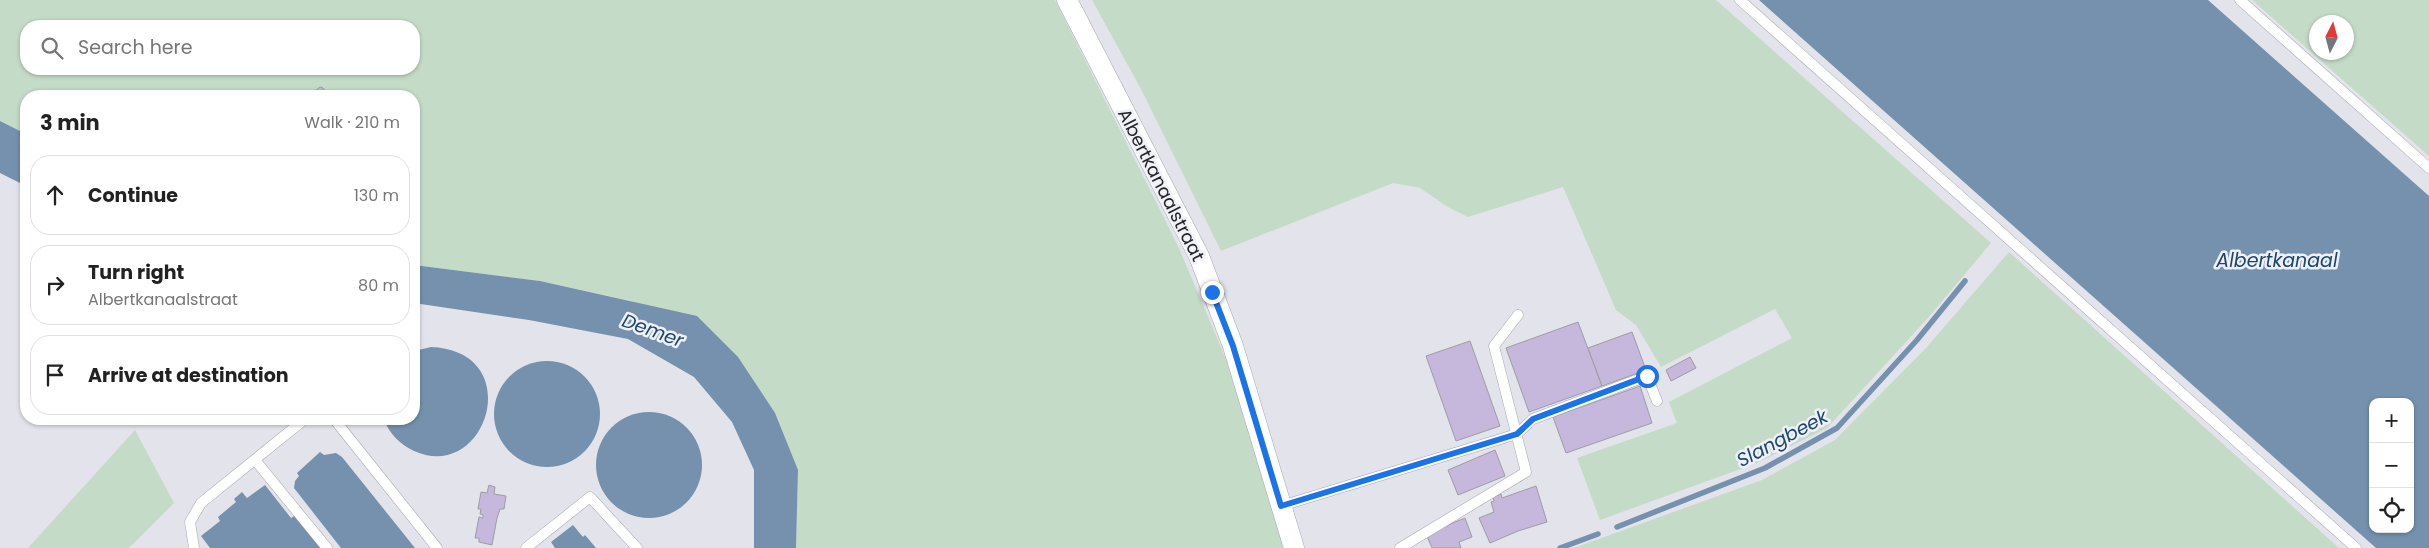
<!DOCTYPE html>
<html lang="en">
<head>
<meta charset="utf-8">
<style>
	:root { --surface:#fff; --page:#f6f6f6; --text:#222; --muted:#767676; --line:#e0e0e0 }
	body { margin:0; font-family:Poppins,sans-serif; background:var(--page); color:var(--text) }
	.controls { position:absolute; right:15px; bottom:15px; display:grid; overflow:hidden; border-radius:10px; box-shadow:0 1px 4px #0004 }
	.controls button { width:45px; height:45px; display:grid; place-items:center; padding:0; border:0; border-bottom:1px solid var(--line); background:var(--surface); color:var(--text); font:25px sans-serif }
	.compass { position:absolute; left:2309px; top:15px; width:45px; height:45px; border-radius:50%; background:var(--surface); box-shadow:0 1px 4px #0004; rotate:6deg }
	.stop { position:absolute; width:15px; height:15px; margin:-11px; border:4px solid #1a73e8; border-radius:50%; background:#fff }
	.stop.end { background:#1a73e8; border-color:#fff; box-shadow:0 1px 5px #0008 }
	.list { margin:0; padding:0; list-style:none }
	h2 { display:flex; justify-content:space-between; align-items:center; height:65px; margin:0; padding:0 20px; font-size:21px }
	h2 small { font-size:16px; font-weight:400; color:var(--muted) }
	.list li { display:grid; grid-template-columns:32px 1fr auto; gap:15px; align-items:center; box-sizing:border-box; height:80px; margin:0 10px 10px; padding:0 10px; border:1px solid var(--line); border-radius:20px }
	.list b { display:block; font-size:19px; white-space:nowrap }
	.list p { margin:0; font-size:16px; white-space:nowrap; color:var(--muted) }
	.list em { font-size:16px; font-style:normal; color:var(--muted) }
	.icon { flex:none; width:28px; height:28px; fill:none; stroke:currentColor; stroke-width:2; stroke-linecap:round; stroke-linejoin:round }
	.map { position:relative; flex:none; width:2429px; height:548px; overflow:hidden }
	.search { position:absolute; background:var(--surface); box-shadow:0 1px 4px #0004; left:20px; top:20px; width:400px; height:55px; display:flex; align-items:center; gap:12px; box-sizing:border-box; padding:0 18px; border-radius:20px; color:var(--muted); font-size:19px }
	.panel { position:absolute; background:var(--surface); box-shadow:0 1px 4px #0004; left:20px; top:90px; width:400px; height:335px; border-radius:20px }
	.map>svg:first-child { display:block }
	.green { fill:#c4dbc7; fill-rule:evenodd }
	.water { fill:#7591ad; fill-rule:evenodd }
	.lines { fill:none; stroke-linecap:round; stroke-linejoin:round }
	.stream { stroke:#7591ad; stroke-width:5.5 }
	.building { fill:#c5b8dc; stroke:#9e9ca3 }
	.lane-casing { stroke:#a6a6ae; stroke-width:11 }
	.street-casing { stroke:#a6a6ae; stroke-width:21 }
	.lane { stroke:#fff; stroke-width:10 }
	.street { stroke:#fff; stroke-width:20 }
	.route { stroke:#1a73e8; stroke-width:6 }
	.labels { text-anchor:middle; stroke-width:5; stroke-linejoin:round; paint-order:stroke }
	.street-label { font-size:18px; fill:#242427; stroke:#f0f0f8 }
	.water-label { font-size:19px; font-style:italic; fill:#1b486f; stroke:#f0f0f8 }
</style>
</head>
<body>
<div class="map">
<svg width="2429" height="548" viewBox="0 0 2429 548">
	<rect width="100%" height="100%" fill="#e3e3eb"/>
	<g class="green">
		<path d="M 0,0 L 1055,0 L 1178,246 L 1240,392 L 1284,548 L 796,548 L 798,470 L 632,301 L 540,281 L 414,265 L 414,96 L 26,96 L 26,134 L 0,121 ZM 26,26 L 414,26 L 414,69 L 26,69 Z"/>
		<path d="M 1092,0 L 1716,0 L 1991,243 L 1927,319 L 1827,428 L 1757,463 L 1600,520 L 1577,458 L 1677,423 L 1669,402 L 1792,338 L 1775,309 L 1661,367 L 1636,325 L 1616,310 L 1563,187 L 1468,217 L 1448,207 L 1420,188 L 1393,183 L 1221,251 L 1141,89 Z"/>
		<path d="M 2252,0 L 2429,0 L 2429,156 ZM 2346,22 L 2346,52 L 2316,52 L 2316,22 Z"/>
		<path d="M 2009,252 L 2339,548 L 1574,548 L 1762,480 L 1835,440 L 1926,348 Z"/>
		<path d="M 135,430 L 174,503 L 129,548 L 28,548 Z"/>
	</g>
	<g class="water">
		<path d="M 1759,0 L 2208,0 L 2429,196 L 2429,548 L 2376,548 ZM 2373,402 L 2410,402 L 2410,529 L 2373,529 Z"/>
		<path d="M 0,121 L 26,134 L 26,186 L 0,173 Z"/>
		<path d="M 414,265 L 540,281 L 697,316 L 738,357 L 775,413 L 798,470 L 796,548 L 754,548 L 754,470 L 732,422 L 694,377 L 628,339 L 529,320 L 414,303 Z"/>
		<path d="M 431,347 C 528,351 487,484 414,451 C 400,444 389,434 384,419 L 414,419 L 414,351 Z"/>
		<circle cx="547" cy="414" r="53"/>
		<circle cx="649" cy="465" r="53"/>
		<path d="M 320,452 L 324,455 L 336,453 L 342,457 L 415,548 L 341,548 L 294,488 L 295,481 L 299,476 L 297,473 Z"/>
		<path d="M 265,485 L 291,518 L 296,515 L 322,548 L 210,548 L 201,536 L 220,521 L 218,517 L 236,502 L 234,499 L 242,492 L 247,498 Z"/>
		<path d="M 573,525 L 583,537 L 585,535 L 596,548 L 555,548 L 551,542 Z"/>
	</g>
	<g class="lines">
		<g class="stream">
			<path d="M 1617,527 L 1765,468 L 1837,428 L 1917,340 L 1965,281"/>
			<path d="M 1560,548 L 1598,534"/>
		</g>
	</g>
	<g class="building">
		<path d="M 320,87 L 323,88 L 329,96 L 313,96 L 311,94 Z"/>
		<path d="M 1578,322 L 1602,386 L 1529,412 L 1506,348 Z"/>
		<path d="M 1632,332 L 1646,370 L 1602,386 L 1588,348 Z"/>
		<path d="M 1470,341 L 1500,426 L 1456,441 L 1426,356 Z"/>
		<path d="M 1690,357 L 1696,368 L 1671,381 L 1666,370 Z"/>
		<path d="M 1640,386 L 1652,423 L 1566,453 L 1553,417 Z"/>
		<path d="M 1495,450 L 1505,476 L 1458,495 L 1448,470 Z"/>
		<path d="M 489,485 L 495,487 L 494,494 L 506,496 L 504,509 L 500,509 L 497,518 L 492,545 L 479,542 L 479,538 L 475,538 L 479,517 L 483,518 L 483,515 L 480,514 L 481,509 L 478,509 L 481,492 L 487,493 Z"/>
		<path d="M 1536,486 L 1547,522 L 1518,531 L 1490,543 L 1479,518 L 1494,512 L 1491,502 L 1494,501 L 1493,497 L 1501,494 L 1502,498 Z"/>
		<path d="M 1465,518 L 1472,537 L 1459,542 L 1461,548 L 1432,548 L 1426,534 Z"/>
	</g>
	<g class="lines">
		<defs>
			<g id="lane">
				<path d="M 1740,0 L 2356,548"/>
				<path d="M 2240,0 L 2429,168"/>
				<path d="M 334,419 L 437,548"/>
				<path d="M 255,460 L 327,548"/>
				<path d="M 1281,506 L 1517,434 L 1533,419 L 1647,376 L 1657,401"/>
				<path d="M 194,548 L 190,522 L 201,503 L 305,419"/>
				<path d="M 526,548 L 590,497 L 637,548"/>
				<path d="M 1400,548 L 1526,472 L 1494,346 L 1518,315"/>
			</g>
			<path id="street" d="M 1067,0 L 1199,256 L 1233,346 L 1294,548"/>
		</defs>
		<use href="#lane" class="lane-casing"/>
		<use href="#street" class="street-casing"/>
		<use href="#lane" class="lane"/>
		<use href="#street" class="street"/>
	</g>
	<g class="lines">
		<path class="route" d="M 1212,292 L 1233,346 L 1281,506 L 1517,434 L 1533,419 L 1647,376"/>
	</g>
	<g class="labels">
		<g class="street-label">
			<text transform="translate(1161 185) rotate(63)" y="6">Albertkanaalstraat</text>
		</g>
		<g class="water-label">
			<text x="2277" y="267">Albertkanaal</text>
			<text transform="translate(653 330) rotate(20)" y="7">Demer</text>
			<text transform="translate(1782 438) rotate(-28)" y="7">Slangbeek</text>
		</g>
	</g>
</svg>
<div class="controls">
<button>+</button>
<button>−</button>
<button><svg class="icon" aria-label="locate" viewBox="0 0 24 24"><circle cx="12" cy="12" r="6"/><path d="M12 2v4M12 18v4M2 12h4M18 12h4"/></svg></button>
</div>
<svg class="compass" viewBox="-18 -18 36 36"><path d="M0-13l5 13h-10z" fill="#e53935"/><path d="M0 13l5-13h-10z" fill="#767676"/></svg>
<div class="stop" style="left:1647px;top:376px"></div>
<div class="stop end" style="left:1212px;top:292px"></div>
<div class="search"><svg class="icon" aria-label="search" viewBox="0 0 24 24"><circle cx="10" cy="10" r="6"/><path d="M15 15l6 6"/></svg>Search here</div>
<section class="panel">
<h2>3 min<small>Walk · 210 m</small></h2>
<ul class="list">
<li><svg class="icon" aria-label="ahead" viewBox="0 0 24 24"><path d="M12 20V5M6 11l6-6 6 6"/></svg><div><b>Continue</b></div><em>130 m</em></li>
<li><svg class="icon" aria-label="right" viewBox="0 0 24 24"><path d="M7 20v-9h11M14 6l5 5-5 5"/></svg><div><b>Turn right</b><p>Albertkanaalstraat</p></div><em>80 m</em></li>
<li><svg class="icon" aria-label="arrive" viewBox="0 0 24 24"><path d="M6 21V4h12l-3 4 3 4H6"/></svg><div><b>Arrive at destination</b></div></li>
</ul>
</section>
</div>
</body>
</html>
